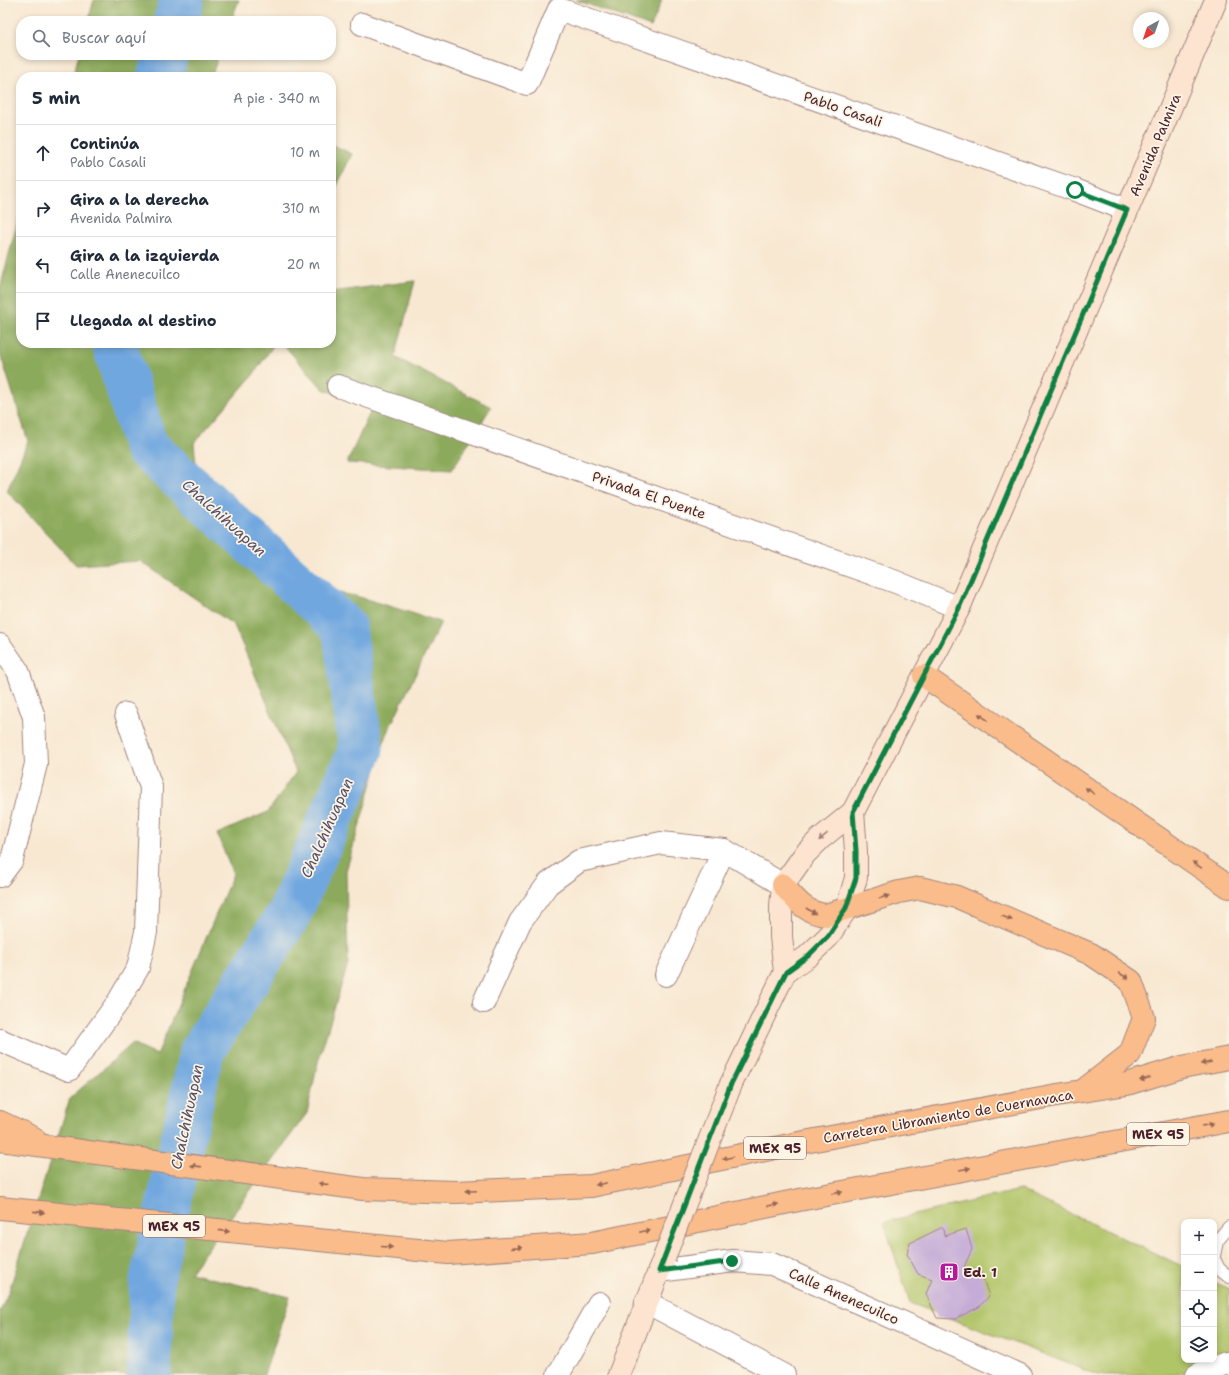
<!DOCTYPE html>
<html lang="es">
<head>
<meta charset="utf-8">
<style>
	:root { --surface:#fff; --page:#f2f2f3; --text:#1f2937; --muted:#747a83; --line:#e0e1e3 }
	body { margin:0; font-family:"Shantell Sans",sans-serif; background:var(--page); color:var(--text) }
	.controls { position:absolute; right:12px; bottom:12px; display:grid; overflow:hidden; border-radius:8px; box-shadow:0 2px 6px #0003 }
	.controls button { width:36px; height:36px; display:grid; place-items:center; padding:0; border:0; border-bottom:1px solid var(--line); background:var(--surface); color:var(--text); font:20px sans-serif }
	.compass { position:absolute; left:1133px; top:12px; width:36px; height:36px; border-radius:50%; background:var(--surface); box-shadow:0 2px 6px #0003; rotate:220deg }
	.stop { position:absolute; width:12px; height:12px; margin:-9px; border:3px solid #0b8043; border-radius:50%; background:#fff }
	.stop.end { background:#0b8043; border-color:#fff; box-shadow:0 1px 4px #0008 }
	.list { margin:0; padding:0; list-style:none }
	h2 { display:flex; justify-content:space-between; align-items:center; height:52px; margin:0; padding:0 16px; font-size:17px }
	h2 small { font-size:13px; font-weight:400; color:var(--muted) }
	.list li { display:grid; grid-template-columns:26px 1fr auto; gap:12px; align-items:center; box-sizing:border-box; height:56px; padding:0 16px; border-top:1px solid var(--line) }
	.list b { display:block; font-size:15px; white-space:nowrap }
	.list p { margin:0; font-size:13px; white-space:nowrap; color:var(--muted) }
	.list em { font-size:13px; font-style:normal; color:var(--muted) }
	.icon { flex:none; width:22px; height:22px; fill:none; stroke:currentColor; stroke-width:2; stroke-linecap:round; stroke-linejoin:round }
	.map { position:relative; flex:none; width:1229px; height:1375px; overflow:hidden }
	.search { position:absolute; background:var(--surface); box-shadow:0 2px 6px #0003; left:16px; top:16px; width:320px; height:44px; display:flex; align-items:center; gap:10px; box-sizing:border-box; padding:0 14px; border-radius:16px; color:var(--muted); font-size:15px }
	.panel { position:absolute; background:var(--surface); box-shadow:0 2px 6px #0003; left:16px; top:72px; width:320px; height:276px; border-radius:16px }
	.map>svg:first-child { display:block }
	.green { fill:#b0c468; stroke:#7d724a }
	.forest { fill:#8caa5c; stroke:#6b6444 }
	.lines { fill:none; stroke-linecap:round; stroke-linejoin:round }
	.river { stroke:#71a7df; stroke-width:45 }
	.building { fill:#c5acd7 }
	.lane-casing { stroke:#a1847e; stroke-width:14 }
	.street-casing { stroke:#a1847e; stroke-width:24 }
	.secondary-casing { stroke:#a1847e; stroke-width:24 }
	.highway-casing { stroke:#a1847e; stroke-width:24 }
	.lane { stroke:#fff; stroke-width:12 }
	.street { stroke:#fff; stroke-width:22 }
	.secondary { stroke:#fde4d0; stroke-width:22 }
	.highway { stroke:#f9bc8a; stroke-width:22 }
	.secondary-bridge-casing { stroke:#a1847e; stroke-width:24; stroke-linecap:butt }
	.secondary-bridge { stroke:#fde4d0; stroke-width:22 }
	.oneway { fill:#996656 }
	.oneway2 { fill:#a4827e }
	.route { stroke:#0b8043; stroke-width:5 }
	.labels { text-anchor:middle; stroke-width:3.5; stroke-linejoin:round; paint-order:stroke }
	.shield { fill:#fcf5e5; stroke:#7f5f63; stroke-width:1 }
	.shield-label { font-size:13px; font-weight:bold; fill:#4a1f2b }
	.street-label { font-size:14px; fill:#4a1f2b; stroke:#fcf5e5 }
	.poi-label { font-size:14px; font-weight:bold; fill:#4a1f2b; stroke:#fcf5e5; text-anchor:start }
	.water-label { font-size:15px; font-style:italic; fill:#584f6a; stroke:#fcf5e5 }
</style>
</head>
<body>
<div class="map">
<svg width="1229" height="1375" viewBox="0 0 1229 1375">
	<rect width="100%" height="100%" fill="#fcf5e5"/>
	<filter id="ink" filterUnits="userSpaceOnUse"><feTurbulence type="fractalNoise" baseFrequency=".025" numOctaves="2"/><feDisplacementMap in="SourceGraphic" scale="8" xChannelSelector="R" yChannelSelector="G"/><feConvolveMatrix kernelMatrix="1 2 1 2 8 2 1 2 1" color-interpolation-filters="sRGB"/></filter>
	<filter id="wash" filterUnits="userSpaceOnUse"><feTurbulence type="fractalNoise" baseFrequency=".012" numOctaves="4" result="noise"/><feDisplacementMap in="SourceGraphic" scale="16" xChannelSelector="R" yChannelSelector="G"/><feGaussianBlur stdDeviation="0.9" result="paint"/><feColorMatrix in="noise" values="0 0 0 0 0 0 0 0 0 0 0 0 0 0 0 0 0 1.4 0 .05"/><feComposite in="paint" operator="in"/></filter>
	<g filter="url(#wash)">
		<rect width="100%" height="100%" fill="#f8e8d2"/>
		<path class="green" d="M 1020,1190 L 1184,1267 L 1184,1360 L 1214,1360 L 1214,1282 L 1229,1289 L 1229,1357 L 1225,1357 L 1177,1375 L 1098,1375 L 910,1303 L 884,1222 Z"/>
		<g class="forest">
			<path d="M 94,0 L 239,0 L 231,21 L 88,21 Z"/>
			<path d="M 576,0 L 662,0 L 651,27 Z"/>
			<path d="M 79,55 L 219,55 L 211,77 L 72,77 Z"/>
			<path d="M 331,144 L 352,154 L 331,198 Z"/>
			<path d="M 21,208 L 21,343 L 275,343 L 253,375 L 194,443 L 197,474 L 328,591 L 356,596 L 441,622 L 386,735 L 346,871 L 348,964 L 318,1062 L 307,1113 L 190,1273 L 290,1297 L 264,1375 L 0,1375 L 0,1312 L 10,1288 L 70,1098 L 133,1043 L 157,1055 L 233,874 L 217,834 L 268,812 L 296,772 L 234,625 L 140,561 L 76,565 L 7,491 L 28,441 L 0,353 L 0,289 Z"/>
			<path d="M 415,281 L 395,357 L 491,407 L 452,470 L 347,463 L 372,408 L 323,389 L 282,343 L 331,343 L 331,292 Z"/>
		</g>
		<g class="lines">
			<g class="river">
				<path d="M 176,21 L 182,0"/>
				<path d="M 159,77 L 166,55"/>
				<path d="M 114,343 L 146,447 L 344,627 L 361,749 L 289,914 L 202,1051 L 152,1280 L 149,1375"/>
			</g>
		</g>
		<g id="blocks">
			<path class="building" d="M 943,1227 L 944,1236 L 966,1229 L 972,1249 L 964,1267 L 980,1270 L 989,1296 L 979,1307 L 955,1319 L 937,1318 L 926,1294 L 932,1279 L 918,1274 L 907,1254 L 910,1243 Z"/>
		</g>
	</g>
	<g filter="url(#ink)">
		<use href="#blocks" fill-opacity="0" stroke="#a1847e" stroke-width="1"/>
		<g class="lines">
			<defs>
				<g id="lane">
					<path d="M 1214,1256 L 1217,1241 L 1229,1227"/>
					<path d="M 1214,1259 L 1219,1269 L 1229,1277"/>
				</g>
				<g id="street">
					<path d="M 362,24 L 527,84 L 559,9 L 1075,190 L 1127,210"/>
					<path d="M 338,386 L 896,582 L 959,608"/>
					<path d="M 0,645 L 18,671 L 34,717 L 36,764 L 12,860 L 0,876"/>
					<path d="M 666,975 L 724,850"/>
					<path d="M 484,1002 L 520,922 L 548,884 L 579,861 L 661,843 L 724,850 L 783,885"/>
					<path d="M 0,1040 L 69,1070 L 118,1002 L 138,968 L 146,932 L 151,787 L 126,714"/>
					<path d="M 659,1271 L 733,1261 L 772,1264 L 1020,1375"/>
					<path d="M 646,1302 L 784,1375"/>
					<path d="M 558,1375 L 599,1303"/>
					<path d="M 1197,1375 L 1226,1363 L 1229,1364"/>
				</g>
				<g id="secondary">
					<path d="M 785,972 L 781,937 L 781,906 L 783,885 L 805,854 L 820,839 L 853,812 L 959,608 L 1216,0"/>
					<path d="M 731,1084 L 785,972 L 808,956 L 828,937 L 847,908 L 856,878 L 856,851 L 853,812"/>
					<path d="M 619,1375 L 664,1258"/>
				</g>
				<g id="highway">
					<path d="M 924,676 L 1229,887"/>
					<path d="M 783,885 C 796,900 805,913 826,915 L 899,892 L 920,888 L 957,897 L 1091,954 L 1131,981 L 1144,1018 L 1130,1054 L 1085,1089"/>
					<path d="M 0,1122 L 34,1138"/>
					<path d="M 0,1140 L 363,1189 L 456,1192 L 591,1186 L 799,1143 L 1057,1095 L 1127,1084 L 1182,1067 L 1229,1058"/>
					<path d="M 0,1208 L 448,1253 L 592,1243 L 799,1200 L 1229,1121"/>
				</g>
			</defs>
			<use href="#lane" class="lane-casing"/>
			<use href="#street" class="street-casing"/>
			<use href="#secondary" class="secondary-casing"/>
			<use href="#highway" class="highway-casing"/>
			<use href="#lane" class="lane"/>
			<use href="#street" class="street"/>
			<use href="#secondary" class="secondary"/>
			<use href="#highway" class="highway"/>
			<defs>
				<path id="secondary-bridge" d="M 664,1258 L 731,1084"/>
			</defs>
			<use href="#secondary-bridge" class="secondary-bridge-casing"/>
			<use href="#secondary-bridge" class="secondary-bridge"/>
		</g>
		<defs><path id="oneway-solid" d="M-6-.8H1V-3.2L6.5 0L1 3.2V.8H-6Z"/></defs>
		<g class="oneway">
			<use href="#oneway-solid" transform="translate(983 717) rotate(-145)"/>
			<use href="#oneway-solid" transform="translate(1090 791) rotate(-145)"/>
			<use href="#oneway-solid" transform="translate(1197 865) rotate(-145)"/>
			<use href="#oneway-solid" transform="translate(884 897) rotate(-17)"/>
			<use href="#oneway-solid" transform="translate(811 911) rotate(30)"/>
			<use href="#oneway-solid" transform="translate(1007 918) rotate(23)"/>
			<use href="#oneway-solid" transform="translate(1124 976) rotate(33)"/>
			<use href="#oneway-solid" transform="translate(1206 1063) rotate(169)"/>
			<use href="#oneway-solid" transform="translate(1145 1079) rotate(164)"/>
			<use href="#oneway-solid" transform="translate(1208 1125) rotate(-10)"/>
			<use href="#oneway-solid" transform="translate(728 1158) rotate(168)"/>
			<use href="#oneway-solid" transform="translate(196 1166) rotate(-172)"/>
			<use href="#oneway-solid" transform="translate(965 1169) rotate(-10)"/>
			<use href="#oneway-solid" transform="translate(324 1184) rotate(-172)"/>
			<use href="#oneway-solid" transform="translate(601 1184) rotate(168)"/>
			<use href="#oneway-solid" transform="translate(471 1191) rotate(178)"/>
			<use href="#oneway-solid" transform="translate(837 1193) rotate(-10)"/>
			<use href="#oneway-solid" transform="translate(773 1205) rotate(-12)"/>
			<use href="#oneway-solid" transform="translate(39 1212) rotate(6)"/>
			<use href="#oneway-solid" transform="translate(224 1231) rotate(6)"/>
			<use href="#oneway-solid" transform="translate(645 1231) rotate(-12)"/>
			<use href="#oneway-solid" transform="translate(387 1247) rotate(5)"/>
			<use href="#oneway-solid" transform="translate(517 1248) rotate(-4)"/>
		</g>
		<use class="oneway2" href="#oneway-solid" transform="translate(823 837) rotate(139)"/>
	</g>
	<g class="lines" filter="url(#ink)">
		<path class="route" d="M 732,1261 L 659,1271 L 731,1084 L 786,972 L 808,956 L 828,936 L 846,908 L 856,878 L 856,851 L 853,812 L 959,608 L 1127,210 L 1075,190"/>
	</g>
	<defs>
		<symbol id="building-square" viewBox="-11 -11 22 22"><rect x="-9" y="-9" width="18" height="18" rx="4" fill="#b5179e" stroke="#fcf5e5"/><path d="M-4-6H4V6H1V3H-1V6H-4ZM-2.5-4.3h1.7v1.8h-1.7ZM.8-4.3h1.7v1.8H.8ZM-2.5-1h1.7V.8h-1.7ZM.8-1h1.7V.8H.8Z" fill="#fff"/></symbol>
	</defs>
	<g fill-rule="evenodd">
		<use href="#building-square" x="938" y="1261" width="22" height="22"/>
	</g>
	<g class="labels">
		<g class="shield">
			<rect x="1127" y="1123" width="62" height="22" rx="3"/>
			<rect x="744" y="1137" width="62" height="22" rx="3"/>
			<rect x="143" y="1215" width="62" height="22" rx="3"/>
		</g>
		<g class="shield-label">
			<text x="1158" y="1139">MEX 95</text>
			<text x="775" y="1153">MEX 95</text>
			<text x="174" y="1231">MEX 95</text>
		</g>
		<g class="street-label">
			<text transform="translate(843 109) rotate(19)" y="5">Pablo Casali</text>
			<text transform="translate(1155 145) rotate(-67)" y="5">Avenida Palmira</text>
			<text transform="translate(649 495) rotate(19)" y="5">Privada El Puente</text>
			<text transform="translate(948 1116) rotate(-10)" y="5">Carretera Libramiento de Cuernavaca</text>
			<text transform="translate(844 1296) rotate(24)" y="5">Calle Anenecuilco</text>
		</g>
		<g class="poi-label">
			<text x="963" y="1277">Ed. 1</text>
		</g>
		<g class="water-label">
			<text transform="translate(224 518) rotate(42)" y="5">Chalchihuapan</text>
			<text transform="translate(327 828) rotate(-66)" y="5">Chalchihuapan</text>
			<text transform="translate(187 1117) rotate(-78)" y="5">Chalchihuapan</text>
		</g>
	</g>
</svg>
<div class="controls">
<button>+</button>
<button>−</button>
<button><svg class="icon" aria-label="locate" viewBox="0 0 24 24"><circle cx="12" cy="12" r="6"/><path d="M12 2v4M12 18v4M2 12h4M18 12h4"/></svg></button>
<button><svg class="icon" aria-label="layers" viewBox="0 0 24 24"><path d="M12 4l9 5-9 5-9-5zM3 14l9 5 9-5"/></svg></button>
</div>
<svg class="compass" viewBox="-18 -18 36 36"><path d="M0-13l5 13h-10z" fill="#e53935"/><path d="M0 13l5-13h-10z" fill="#747a83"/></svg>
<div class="stop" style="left:1075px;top:190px"></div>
<div class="stop end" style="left:732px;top:1261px"></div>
<div class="search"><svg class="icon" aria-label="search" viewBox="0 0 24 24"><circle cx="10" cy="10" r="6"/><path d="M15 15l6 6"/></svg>Buscar aquí</div>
<section class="panel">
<h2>5 min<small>A pie · 340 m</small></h2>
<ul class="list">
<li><svg class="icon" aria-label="ahead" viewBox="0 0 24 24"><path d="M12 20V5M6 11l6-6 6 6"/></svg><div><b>Continúa</b><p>Pablo Casali</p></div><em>10 m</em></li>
<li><svg class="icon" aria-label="right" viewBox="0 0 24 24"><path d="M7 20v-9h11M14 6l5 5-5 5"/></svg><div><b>Gira a la derecha</b><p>Avenida Palmira</p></div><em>310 m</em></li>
<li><svg class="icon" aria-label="left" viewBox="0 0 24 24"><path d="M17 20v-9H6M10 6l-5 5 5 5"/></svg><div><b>Gira a la izquierda</b><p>Calle Anenecuilco</p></div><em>20 m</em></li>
<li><svg class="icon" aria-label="arrive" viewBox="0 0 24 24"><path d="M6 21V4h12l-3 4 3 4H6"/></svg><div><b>Llegada al destino</b></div></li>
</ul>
</section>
</div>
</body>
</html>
